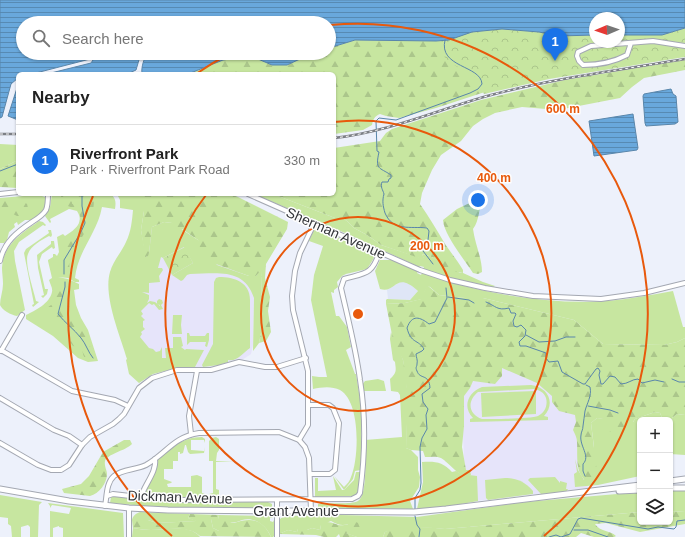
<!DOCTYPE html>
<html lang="en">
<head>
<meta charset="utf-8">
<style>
	:root { --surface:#fff; --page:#f2f2f2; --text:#222; --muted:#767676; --line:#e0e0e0; --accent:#1a73e8 }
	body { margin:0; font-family:Arial,sans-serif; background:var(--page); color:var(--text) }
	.controls { position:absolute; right:12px; bottom:12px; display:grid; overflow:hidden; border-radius:6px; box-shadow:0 1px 3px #0004 }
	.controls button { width:36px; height:36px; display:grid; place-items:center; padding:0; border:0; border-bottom:1px solid var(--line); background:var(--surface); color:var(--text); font:20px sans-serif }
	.compass { position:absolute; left:589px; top:12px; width:36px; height:36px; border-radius:50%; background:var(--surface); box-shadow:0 1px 3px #0004; rotate:268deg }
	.you { position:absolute; left:478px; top:200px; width:14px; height:14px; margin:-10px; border:3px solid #fff; border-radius:50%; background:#1a73e8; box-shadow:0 0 0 6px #1a73e833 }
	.badge { display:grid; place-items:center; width:26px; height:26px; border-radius:50%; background:var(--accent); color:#fff; font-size:13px; font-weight:700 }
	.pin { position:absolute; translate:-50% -33px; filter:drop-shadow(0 1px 2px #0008) }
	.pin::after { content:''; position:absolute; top:21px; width:14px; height:12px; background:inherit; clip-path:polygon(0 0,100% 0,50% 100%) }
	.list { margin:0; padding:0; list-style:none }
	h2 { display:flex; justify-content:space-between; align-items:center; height:52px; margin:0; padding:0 16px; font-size:17px }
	h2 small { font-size:13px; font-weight:400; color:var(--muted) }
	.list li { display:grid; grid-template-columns:26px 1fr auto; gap:12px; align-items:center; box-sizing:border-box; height:72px; padding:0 16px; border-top:1px solid var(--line) }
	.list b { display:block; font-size:15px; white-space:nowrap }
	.list p { margin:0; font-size:13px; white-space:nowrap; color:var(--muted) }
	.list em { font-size:13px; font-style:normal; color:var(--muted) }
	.icon { flex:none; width:22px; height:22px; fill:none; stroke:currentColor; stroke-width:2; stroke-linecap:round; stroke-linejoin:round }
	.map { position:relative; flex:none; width:685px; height:537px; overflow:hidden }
	.search { position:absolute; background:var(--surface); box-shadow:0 1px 3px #0004; left:16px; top:16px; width:320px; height:44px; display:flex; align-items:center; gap:10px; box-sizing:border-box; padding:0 14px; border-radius:22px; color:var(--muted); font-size:15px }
	.panel { position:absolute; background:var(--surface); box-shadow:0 1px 3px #0004; left:16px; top:72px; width:320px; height:124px; border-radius:6px }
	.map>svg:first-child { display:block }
	.built { fill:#dfe6f7 }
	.education { fill:#e6e4fa }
	.grass { fill:#c7e6a0; fill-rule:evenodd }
	.forest { fill:url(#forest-firs) }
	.park { fill:url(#park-crowns) }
	.water { fill:url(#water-rules); stroke:#5986ab }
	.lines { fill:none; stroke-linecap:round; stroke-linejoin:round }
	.stream { stroke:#5986ab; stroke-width:1 }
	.minor-casing { stroke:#a4a8b2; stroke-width:6 }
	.major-casing { stroke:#a4a8b2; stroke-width:7 }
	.minor { stroke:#fff; stroke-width:4 }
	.major { stroke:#fff; stroke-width:5 }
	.rail-casing { stroke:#7c7f85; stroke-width:2.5 }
	.rail { stroke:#fefefe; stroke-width:1; stroke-dasharray:3; stroke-linecap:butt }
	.ring { fill:none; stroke:#e8590c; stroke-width:2 }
	.labels { text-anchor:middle; stroke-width:3; stroke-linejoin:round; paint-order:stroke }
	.street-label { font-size:14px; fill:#333539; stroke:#fefefe }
	.centre { fill:#e8590c; stroke:#fefefe; stroke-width:2 }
	.ring-label { font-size:12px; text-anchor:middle; font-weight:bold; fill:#e8590c; stroke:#fefefe; stroke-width:3; stroke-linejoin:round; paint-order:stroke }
</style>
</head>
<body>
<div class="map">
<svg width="685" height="537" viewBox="0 0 685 537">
	<defs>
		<pattern id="forest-firs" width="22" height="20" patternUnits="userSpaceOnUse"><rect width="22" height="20" fill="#c7e6a0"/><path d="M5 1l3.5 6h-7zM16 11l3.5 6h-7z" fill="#abc68b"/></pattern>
		<pattern id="park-crowns" width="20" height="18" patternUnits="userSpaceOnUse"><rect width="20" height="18" fill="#c7e6a0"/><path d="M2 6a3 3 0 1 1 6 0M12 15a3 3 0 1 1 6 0" fill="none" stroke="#abc68b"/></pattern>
		<pattern id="water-rules" width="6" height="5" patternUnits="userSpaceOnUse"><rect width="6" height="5" fill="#69a8dc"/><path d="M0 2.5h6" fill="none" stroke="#578ab3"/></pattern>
	</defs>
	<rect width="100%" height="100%" fill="#edf1fb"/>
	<path class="built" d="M 402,281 L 409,283 L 418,291 L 410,300 L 388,299 L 387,290 Z"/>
	<g class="education">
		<path d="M 150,226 L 238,270 L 250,280 L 254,298 L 253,345 L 251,354 L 242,360 L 230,361 L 219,365 L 207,368 L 178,367 L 153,374 L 128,318 Z"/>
		<path d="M 505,362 L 577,404 L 588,488 L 466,502 L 461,392 L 468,376 Z"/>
	</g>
	<g class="grass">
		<path d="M 0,144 L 18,145 L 18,160 L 0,169 Z"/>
		<path d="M 52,194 L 111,194 C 116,199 116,202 115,209 L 102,207 C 97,234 78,250 75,278 L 79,280 L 79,282 L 75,282 L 68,278 L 58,277 L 68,279 L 79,284 L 79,289 L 74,290 L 76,305 L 81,318 L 88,330 L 98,361 L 88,362 L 78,358 L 53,336 L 26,319 L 26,315 C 35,311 50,303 52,292 C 53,288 50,284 49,280 L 52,278 L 48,261 L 48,260 L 53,257 L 53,254 L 55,254 L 57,256 L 59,252 L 57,237 L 63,234 L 65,236 C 74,230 85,223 77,211 L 69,209 L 50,219 L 51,222 L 50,223 L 45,216 L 50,207 Z"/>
		<path d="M 117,194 L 144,194 L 144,211 L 141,230 L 146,257 L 149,253 L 152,227 L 164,222 L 172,223 L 198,240 L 217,265 L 249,276 L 256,276 L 261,269 L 262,328 L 259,343 L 253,351 L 254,298 C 244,267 216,274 190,274 L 187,275 L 183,280 L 181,281 L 172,275 L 193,263 L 184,247 L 163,258 L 161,257 L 158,268 L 162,268 L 163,270 L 159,276 L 160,282 L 149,283 L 149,293 L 142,292 L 149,295 L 149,299 L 147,303 L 150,301 L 155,302 L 160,306 L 160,305 L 157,304 L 157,301 L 159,299 L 162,300 L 163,303 L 161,305 L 163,309 L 159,310 L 154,304 L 152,305 L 149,303 L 141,311 L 143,314 L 141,316 L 145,320 L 143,321 L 143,327 L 145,329 L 141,332 L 142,334 L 140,337 L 149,348 L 153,349 L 156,352 L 160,351 L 162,347 L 162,358 L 166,358 L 165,348 L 173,348 L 173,337 L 181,337 L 183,346 L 181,347 L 185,350 L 186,349 L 204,350 L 195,367 L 192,368 L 177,368 L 153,374 L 139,383 L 129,374 L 126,360 L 127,359 C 120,335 103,296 110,272 C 113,261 121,253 126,242 C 131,232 132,221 133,210 L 120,208 L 120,200 Z"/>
		<path d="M 254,194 L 273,194 L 335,218 L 342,218 L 347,221 L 354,228 L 367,235 L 381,245 L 424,259 L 422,254 L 430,256 L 460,273 L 463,273 L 483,282 L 495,286 L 492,288 L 461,281 L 423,269 L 424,267 L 420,266 L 419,267 L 352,236 Z"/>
		<path d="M 35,195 L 42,196 L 45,197 L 46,203 L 43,211 L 32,220 L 25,220 L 18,225 L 17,222 L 14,224 L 15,227 L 9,232 L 7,240 L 4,243 L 0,243 L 0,198 Z"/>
		<path d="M 39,221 L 43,222 L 46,225 L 45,226 L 43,225 L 19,242 L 14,251 L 15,261 L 25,310 L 17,316 C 11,315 2,310 0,305 C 0,298 3,291 3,284 C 3,278 2,273 2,268 C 3,244 22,233 39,221 Z"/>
		<path d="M 314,229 L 326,232 L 369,252 L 373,255 L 374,258 L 367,269 L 346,274 L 342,276 L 337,282 L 338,287 L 334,290 L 334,293 L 331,292 L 336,316 L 339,316 L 347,327 L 351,347 L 346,350 L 355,374 L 356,374 L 361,405 L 361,470 L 355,471 L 353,479 L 344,490 L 334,476 L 344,487 C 347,484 350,481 351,477 C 359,459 361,402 340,390 C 332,386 322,387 313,389 L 312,376 L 319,377 L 327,377 L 311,300 L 314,275 L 323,246 L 309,241 Z"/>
		<path d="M 48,230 L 51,230 L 52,235 L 51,237 L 49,236 C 42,240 31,245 28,254 C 24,263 34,291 36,301 L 39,302 L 33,307 L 32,305 L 34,304 L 24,253 L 26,249 L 49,233 Z"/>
		<path d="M 51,241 L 54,241 L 55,248 L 53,249 L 52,247 L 42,254 L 39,262 L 45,289 L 48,289 L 47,294 L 43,298 L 41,296 L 44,295 L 38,268 L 37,255 L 51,244 Z"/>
		<path d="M 380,260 L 392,260 L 418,271 L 417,273 L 421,275 L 422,273 C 478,293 547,305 607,301 C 629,299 651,295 673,291 L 683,327 L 685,327 L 685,338 L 677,342 L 664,345 L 603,344 L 574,320 L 483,298 L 465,298 L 439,295 L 430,287 L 427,286 L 422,299 L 405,303 L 386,304 L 386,300 L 387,299 L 410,300 L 418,291 C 395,270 397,294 380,289 L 375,271 Z"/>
		<path d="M 219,277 C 234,277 250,282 250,300 L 250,348 C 243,353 237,362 228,360 L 228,362 L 219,365 L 203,367 L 202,365 L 213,344 L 214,282 L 216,278 Z"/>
		<path d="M 173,315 L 182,315 L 181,325 L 182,334 L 172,334 Z"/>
		<path d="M 391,332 C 394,342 400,350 403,360 C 410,389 407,419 406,448 L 411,450 L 418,457 L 418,470 L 420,477 L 419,487 L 410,501 L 413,509 L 318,508 L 318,504 L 321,504 C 331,502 350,505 358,501 C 368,495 365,452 365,440 L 402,437 L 400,395 L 398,392 L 391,391 L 390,379 C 397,372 396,371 395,362 L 393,360 L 390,339 Z"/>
		<path d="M 187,333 L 189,333 L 190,336 L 205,336 L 207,333 L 209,333 L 209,340 L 207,347 L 205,346 L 206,342 L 190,342 L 187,345 Z"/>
		<path d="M 378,379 L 384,381 L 386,391 L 363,391 L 362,385 L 365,381 Z"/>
		<path d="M 531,385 C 548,387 556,403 544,416 L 548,417 L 548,420 L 470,422 L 470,419 L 473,418 C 462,407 468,392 482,387 ZM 534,389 C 539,390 544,392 546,398 C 548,405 545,413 538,416 C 531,419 491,419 482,419 C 468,414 467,401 478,392 Z"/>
		<path d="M 536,391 L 536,414 L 482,417 L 481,393 Z"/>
		<path d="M 655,412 L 660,413 L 663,420 L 640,420 L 640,476 L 598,485 L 575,487 L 574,474 L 577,472 L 575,459 L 578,470 L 584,480 L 594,447 L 591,423 L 597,418 L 633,422 L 635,419 Z"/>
		<path d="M 677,414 L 685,415 L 685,455 L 670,454 L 670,425 L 673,424 L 672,418 Z"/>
		<path d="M 202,437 L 205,439 L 205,443 L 204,440 L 191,440 L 191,450 L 204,451 L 205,447 L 204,453 L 190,454 L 188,452 L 186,445 L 185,445 L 183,453 L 180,454 L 180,452 L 178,452 L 178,461 L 173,461 L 173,469 L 164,469 L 164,479 L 172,482 L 171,483 L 167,484 L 168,487 L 191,487 L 191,476 L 197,475 L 202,477 L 202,493 L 205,494 L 202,498 L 148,496 L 145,494 C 144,482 159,473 157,461 C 171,448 182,437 202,437 Z"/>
		<path d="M 216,437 L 219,439 L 219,450 L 217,453 L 216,461 L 234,461 L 216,462 L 234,463 L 216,462 L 216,489 L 219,490 L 219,496 L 217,498 L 213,498 L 209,494 L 213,493 L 213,461 L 209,461 L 209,441 L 212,438 Z"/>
		<path d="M 422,462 C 435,461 443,462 452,472 L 456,471 L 461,474 L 477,476 L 478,501 L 445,507 L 417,509 L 423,482 Z"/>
		<path d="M 356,472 L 360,472 C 360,480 360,490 355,496 L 315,497 L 315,478 L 318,478 L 318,491 L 336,490 L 333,476 L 342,490 L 344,490 L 354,480 Z"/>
		<path d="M 555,477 L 560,483 L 560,481 L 567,483 L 566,489 L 568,489 L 566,492 L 541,494 L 528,480 L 530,478 Z"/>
		<path d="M 505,478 C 517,478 525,482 533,491 L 533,494 L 488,500 L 486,498 L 485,480 Z"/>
		<path d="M 670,490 L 685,490 L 685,512 L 670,511 Z"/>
		<path d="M 640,492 L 640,512 L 445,529 C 424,527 406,527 385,532 L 383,537 L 357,537 L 345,533 L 349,524 C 342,526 338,525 331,521 L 321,525 L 320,530 L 312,528 L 307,530 L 298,529 L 297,532 L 288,530 L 279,534 L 280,519 L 284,516 L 341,515 L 417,517 L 525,502 Z"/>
		<path d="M 0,495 L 42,502 L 39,505 L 38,537 L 30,537 L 30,527 L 28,525 L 21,527 L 21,537 L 12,537 L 11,526 L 8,524 L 8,518 L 0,517 Z"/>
		<path d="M 112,496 C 164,504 216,502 268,502 L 272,504 L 272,508 L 270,509 L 168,508 L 110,503 L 111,497 Z"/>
		<path d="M 48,503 L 123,513 L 124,537 L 63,537 L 63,528 L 59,527 L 59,526 L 53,528 L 53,537 L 50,537 L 50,511 L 69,514 L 71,508 L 52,505 L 50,508 L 50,506 Z"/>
		<path d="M 140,512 L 190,514 L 188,518 L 198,521 L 157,523 L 148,520 L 132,520 C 133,516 135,514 140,512 Z"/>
		<path d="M 219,515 L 270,516 L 273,518 L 270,518 L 270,521 L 273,522 L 274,520 L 274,536 L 273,537 L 267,537 L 271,537 C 266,525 255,517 242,520 C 237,522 235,523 230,522 L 219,527 L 219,531 L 213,528 L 211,519 L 218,519 Z"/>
		<path d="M 133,528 C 139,529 145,530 152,530 C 166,530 190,524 200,537 L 132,537 Z"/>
	</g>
	<g class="forest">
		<path d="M 472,32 L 488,91 L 436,108 L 399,118 L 386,116 L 380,114 C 375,116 373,119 372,125 L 363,130 L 334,134 L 334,74 L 188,74 L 223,60 L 251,56 L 272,65 L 287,65 L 313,53 L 329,53 L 329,48 L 355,40 L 436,41 L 449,40 Z"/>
		<path d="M 685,60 L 685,70 L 644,78 L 632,87 L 620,98 L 558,110 L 522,107 L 495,113 L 483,119 L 473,126 L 461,141 L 441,155 L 432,170 L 422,193 L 420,204 C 429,217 437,230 445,244 C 451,253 458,261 463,270 L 463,273 L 443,270 C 438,260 433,256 422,254 L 425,260 L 381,245 L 367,235 L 354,228 L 347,221 L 342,218 L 335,218 L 273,194 L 334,194 L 334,148 L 380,141 L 386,133 L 392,129 L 481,100 L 565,80 Z"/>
		<path d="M 18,160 L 18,188 L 0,187 L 0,169 Z"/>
		<path d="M 65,194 L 68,194 L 72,199 L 72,204 L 77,202 L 78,194 L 83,194 L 84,199 L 91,199 L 94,201 L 93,213 L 94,216 L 88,221 C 87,240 61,255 72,275 L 62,274 L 64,254 L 60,239 L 62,237 L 64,238 C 76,232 83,224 79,210 L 65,205 L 61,201 L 61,196 Z"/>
		<path d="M 144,194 L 230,194 L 238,197 L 288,222 L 287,229 L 266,264 L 265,278 L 270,297 L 268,311 L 271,332 L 266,341 L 259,343 L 262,328 L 261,270 L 256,276 L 249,276 L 202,259 L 198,240 L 182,229 L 181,231 L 173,229 L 172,223 L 164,222 L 152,227 L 149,253 L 148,256 L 145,257 L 141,230 L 144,211 Z"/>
		<path d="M 5,198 L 21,200 L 27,204 L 28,208 L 23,216 L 17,216 L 9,212 L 0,218 L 0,199 Z"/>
		<path d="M 480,198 L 484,198 C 478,208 480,220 473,229 C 475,244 482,258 482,272 L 478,274 L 473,273 C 464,259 444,235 443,220 L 457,209 Z"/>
		<path d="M 60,282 L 67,283 L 68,297 L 66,304 L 72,309 L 72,313 L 69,318 L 76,325 L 83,328 C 86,339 91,347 94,357 L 90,360 C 83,359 83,354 82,348 L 73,346 L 62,331 L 54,330 C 54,322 49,317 47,308 L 55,302 L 55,293 Z"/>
		<path d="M 427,285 L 439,295 L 465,298 L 483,298 L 574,320 L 603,344 L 664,345 L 677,342 L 685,338 L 685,415 L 677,414 L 672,418 L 673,424 L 670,425 L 670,420 L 663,420 L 660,413 L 655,412 L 635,419 C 630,428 619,430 610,432 L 603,419 L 597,418 L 591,423 L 597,473 L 591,484 C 574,476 578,458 577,442 C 577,438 575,434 573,430 L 576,422 L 575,415 L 559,411 L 552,402 L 552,396 L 537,383 L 502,368 L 502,376 L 495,384 L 473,381 L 470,388 L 464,396 L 464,426 L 462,447 L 466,470 L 470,470 L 471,475 C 460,480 450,463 441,458 C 437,456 430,457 425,457 L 423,451 L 411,450 L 406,448 L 407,392 L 403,360 L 393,340 L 386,304 L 405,303 L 421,299 Z"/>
		<path d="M 124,440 L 130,440 L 132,444 C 125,451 107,454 105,461 C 104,466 107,470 107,474 C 107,483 99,494 90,496 L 64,493 L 62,489 L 81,484 L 89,476 L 103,452 Z"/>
		<path d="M 670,511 L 685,512 L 685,524 L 640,532 L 606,523 L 595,524 C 600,532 610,530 616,536 L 614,537 L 594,537 L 581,533 L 576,537 L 383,537 L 385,532 C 403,525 425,527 445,529 L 640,512 L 640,522 L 670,522 Z"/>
		<path d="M 190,514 L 219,515 L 218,519 L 211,519 L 213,528 L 219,531 L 219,528 L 216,525 C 222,517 226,521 234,523 C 251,517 263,519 271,537 L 200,536 C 187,525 168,530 151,530 C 145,530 139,529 133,528 L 132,520 L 148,520 L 157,523 L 196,521 L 188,518 Z"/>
		<path d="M 298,520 L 306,521 L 307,530 L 312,528 L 320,530 L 321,525 L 320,523 C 336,518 337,532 354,521 L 358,523 L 360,528 L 346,533 L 357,537 L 340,537 L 339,534 L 336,537 L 324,537 L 316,535 L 279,534 L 288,530 L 297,532 L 298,529 L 294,525 Z"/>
	</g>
	<g class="park">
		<path d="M 685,28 L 685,57 L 549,79 L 484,94 C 481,88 479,80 473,75 C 463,69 444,63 441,50 C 441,47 442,44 441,41 L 449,40 L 472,32 L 502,29 L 539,32 L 558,36 L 595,35 L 595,42 L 619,42 L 619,35 L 662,35 Z"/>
		<path d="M 185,247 L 193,263 L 172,275 L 163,258 Z"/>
	</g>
	<g class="water">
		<path d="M 0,0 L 685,0 L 685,28 L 662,35 L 619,35 L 619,18 L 595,18 L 595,35 L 558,36 L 539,32 L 502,29 L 472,32 L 449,40 L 436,41 L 355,40 L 329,48 L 329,23 L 23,23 L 23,53 L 141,53 L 136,70 L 127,74 L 47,74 L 91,63 L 93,60 L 90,59 L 32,74 L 18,74 L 18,78 L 11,84 L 2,117 L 0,118 Z"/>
		<path d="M 147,53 L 313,53 L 287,65 L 272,65 L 251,56 L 223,60 L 188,74 L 142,74 C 141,67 144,59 147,53 Z"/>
		<path d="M 18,85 L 18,120 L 8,116 Z"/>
		<path d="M 671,89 L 673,94 L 676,96 L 678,122 L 675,124 L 646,126 L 645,123 L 643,96 L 644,94 Z"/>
		<path d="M 633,114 L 638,148 L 637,150 L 594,156 L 589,121 Z"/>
	</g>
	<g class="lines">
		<g class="stream">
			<path d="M 0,171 L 18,164"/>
			<path d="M 433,264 L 420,247 L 422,244 L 428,240 L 429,231 L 427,228 C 411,226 393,232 385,213 C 383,206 382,201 384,194 C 383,190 380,187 382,182 L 388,182 L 389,179 L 391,178 L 391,175 C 379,167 375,170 379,152 L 377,151 L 376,121 L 379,118 L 396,120 L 470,93 L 478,89 L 482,84 C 481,65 438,68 445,40"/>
			<path d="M 64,274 L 64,260 L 81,232 L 85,223 L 82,206 L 82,194"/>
			<path d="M 65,282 L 65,287 L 58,314 C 65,323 74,329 81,338 C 86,344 88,352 93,358"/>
			<path d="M 448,297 L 469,300 L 474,303"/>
			<path d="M 486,302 C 496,306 497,311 509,308 L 511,313 L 515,313 L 516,314 L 513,321 L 514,326 L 517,327 L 521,325 L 526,330 L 525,336 L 519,342 L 520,346 L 526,346 L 546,353 L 546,358 L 549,362 L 558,361 L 562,372 L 583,384 L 585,384 L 596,369 L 598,368 L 600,371 L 599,375 L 601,384 L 603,384 L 610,376 L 615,377 L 621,384 C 628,384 632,379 638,379 L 642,383 L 655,380 L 664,382"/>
			<path d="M 526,335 L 539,342 L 555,341 L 566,337 L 575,337"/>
			<path d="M 672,379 L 679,382 L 685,382"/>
			<path d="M 588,406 L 610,410 L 618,413"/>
			<path d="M 585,476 L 583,471 L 583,464 C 591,456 579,446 581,435 C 581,432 583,430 583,426 C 584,421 584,416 585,411 C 587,403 592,396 590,387 L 586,385"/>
			<path d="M 415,509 L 415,498 L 420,490 L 421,483 L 420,447 L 422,438 L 427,429 L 426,415 L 428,409 L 423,402 L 422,394 L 430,388 C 429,373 420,380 417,371 C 415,367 417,367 417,364 C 418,360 416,357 416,354 L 422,351 L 424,349 C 418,339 411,344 407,328 C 412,314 420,317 429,324 L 435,322 L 447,298 L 446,288"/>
			<path d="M 415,516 L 417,525 L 420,529 L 419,537"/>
			<path d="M 574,530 L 588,530 L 608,537"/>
			<path d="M 549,537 L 556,535 L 561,537 L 570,534 L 578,519 L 581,518 L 648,529 L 658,527 L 674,529 L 676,527 L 677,521 L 685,520"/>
		</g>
		<defs>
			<g id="minor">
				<path d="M 631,43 L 627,55 C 614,62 598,65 583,65 L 579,61 L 577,56 L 578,52 L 591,46 L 653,41 L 685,46"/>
				<path d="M 0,194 L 18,192"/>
				<path d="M 248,194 L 420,270 L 450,280 L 485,288 L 533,296 L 601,299 L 644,293 L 685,283"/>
				<path d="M 0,261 C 4,242 17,232 32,222 C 37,219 43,215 46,210 C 48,205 48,199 48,194"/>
				<path d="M 1,350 L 72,391 L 115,400 L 128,406"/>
				<path d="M 1,351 L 22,315"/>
				<path d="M 0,398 L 54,430 L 69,436 L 82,445"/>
				<path d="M 308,405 L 329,405 L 333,408 L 339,423 L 335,470 L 330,474 L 310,474"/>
				<path d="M 191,434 L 189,416 L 197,371"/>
				<path d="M 299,440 L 308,425 L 308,371 L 293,310 L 292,296 L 295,271 L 300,253 L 314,224"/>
				<path d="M 0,443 L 38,465 L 51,470 L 61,470 L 69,465 L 82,445 L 90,437 L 113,424 L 119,419 L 124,414 L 139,388 L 152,378 L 177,370 L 211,370 L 239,362 L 265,367 L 277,367 L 306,358"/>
				<path d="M 107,496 L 113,494 L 148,498 L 181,500 L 352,499 L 358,496 L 360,493 C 365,456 366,417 360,380 C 356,349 348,319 341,288 L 344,279 C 365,273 372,275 379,253"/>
				<path d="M 141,497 C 144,485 157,472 155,459"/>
				<path d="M 105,506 C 107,496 106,483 114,476 C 122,469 136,470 146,465 C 166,454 173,437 199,433 L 279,432 L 299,440 L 305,447 L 309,458 L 311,511"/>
				<path d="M 129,537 L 129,508"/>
				<path d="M 277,537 L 277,500"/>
			</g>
			<g id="major">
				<path d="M 670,481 L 685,479"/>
				<path d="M 670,488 L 685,488"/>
				<path d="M 0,489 L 69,501 L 129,508 L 168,510 L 414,512 L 446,509 L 640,485"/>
				<path d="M 619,491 L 640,490"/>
			</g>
		</defs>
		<use href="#minor" class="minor-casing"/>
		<use href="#major" class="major-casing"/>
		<use href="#minor" class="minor"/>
		<use href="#major" class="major"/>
		<defs>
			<g id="rail">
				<path d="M 0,134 L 18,134"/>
				<path d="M 334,138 C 389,132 439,109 491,95 C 555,78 620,70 685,59"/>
			</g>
		</defs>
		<use href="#rail" class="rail-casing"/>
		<use href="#rail" class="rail"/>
	</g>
	<g class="ring">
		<circle cx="358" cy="314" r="97"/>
		<path d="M334 122A193 193 0 1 1 206 195"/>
		<path d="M172 536A290 290 0 0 1 93 196M196 74A290 290 0 0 1 231 53M330 25A290 290 0 0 1 544 536"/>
	</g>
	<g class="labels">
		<g class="street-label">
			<text transform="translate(336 233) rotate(24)" y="5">Sherman Avenue</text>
			<text transform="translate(180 497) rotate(2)" y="5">Dickman Avenue</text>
			<text x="296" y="516">Grant Avenue</text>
		</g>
	</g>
	<circle cx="358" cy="314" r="6" class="centre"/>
	<g class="ring-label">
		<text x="563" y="113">600 m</text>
		<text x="494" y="182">400 m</text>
		<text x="427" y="250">200 m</text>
	</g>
</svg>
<div class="controls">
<button>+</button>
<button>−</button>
<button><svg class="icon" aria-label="layers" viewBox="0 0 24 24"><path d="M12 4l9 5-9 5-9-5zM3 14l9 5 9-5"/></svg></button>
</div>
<svg class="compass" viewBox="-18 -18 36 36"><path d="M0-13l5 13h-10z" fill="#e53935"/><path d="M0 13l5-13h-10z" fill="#767676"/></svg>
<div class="you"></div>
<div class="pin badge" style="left:555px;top:61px">1</div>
<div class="search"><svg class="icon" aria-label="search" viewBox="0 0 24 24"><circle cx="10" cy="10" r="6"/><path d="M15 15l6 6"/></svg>Search here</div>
<section class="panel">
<h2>Nearby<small></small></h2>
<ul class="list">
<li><span class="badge">1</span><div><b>Riverfront Park</b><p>Park · Riverfront Park Road</p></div><em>330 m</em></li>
</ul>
</section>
</div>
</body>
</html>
